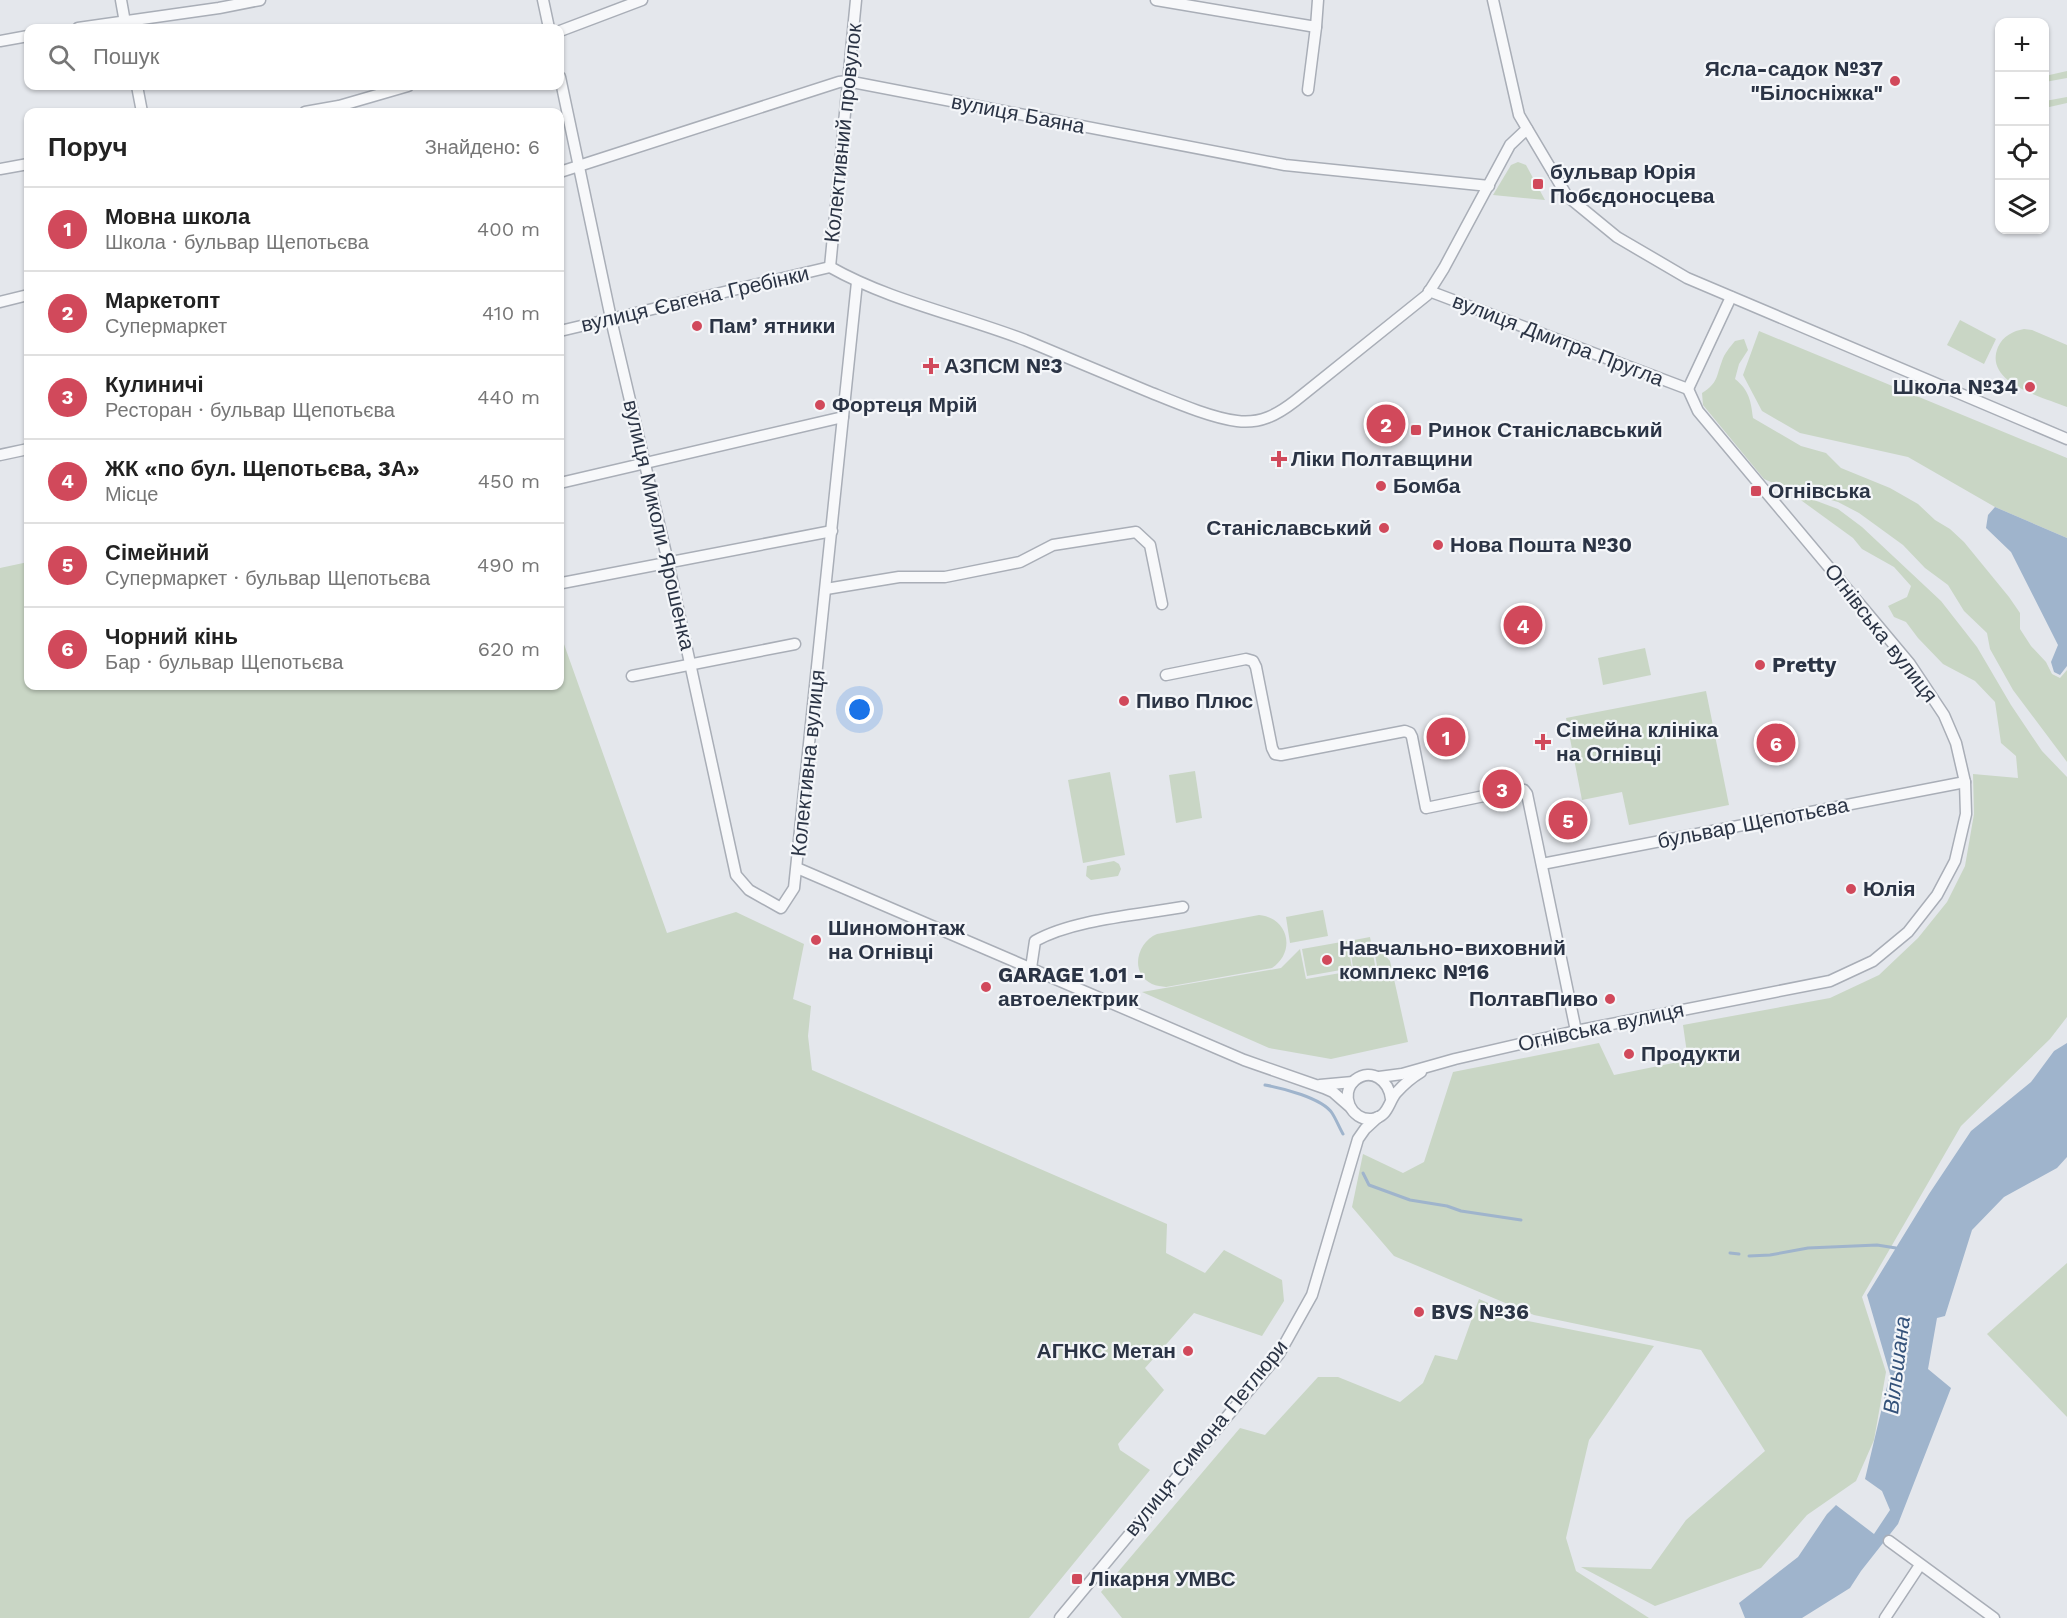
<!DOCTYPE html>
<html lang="uk">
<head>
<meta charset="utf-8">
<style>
	:root { --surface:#fff; --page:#f6f6f6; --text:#222; --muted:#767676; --line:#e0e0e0; --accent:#d1495b }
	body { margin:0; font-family:"Work Sans",sans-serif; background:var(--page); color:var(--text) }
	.controls { position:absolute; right:18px; top:18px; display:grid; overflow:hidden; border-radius:12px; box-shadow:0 2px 4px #0004 }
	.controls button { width:54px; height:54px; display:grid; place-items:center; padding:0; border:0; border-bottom:2px solid var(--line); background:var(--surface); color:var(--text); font:30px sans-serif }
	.you { position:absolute; left:860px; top:710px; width:21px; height:21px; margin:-15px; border:4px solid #fff; border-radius:50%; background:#1a73e8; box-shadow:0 0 0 9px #1a73e833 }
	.badge { display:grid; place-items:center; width:39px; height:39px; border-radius:50%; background:var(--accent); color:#fff; font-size:20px; font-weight:700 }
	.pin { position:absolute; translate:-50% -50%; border:3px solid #fff; box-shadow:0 2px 6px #0006 }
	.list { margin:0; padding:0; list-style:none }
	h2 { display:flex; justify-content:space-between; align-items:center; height:78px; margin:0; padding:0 24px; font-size:26px }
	h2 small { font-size:20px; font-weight:400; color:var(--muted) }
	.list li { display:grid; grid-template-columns:39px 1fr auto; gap:18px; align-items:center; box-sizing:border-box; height:84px; padding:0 24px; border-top:2px solid var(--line) }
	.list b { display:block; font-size:22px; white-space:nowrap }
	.list p { margin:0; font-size:20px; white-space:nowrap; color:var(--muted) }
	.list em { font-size:20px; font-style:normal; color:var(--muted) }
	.icon { flex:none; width:33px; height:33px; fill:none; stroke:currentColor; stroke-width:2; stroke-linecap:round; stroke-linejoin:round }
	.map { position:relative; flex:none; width:2067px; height:1618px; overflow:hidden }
	.search { position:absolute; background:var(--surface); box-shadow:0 2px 4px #0004; left:24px; top:24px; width:540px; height:66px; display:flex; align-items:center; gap:15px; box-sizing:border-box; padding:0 21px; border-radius:12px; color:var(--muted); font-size:22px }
	.panel { position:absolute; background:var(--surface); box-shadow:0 2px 4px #0004; left:24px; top:108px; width:540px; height:582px; border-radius:12px }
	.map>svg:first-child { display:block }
	.green { fill:#c9d6c5 }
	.water { fill:#9fb4cc }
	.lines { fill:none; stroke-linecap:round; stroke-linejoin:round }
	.stream { stroke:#9fb4cc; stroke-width:3 }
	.minor-casing { stroke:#a9aeb7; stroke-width:13 }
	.minor { stroke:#f7f8fa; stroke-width:10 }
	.poi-dot { fill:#d1495b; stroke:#f4f6f9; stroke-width:2 }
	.labels { text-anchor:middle; stroke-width:4.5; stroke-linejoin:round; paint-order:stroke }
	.poi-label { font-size:21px; font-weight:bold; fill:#2b3445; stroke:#f4f6f9; text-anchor:start }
	.street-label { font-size:21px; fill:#2b3445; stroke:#f4f6f9 }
	.water-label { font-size:22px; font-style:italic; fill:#34527a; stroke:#f4f6f9 }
</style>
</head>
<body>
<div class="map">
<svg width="2067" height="1618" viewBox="0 0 2067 1618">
	<rect width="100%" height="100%" fill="#e4e7ec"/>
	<g class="green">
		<path d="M 2067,71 L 2067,78 L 2045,82 L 2045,76 Z"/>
		<path d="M 2067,97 L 2067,103 L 2045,108 L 2045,101 Z"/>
		<path d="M 1518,162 L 1526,165 L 1545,200 L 1493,195 L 1511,165 Z"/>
		<path d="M 1960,320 L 1996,339 L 1984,364 L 1947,345 Z"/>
		<path d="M 2024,329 L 2032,330 L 2067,345 L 2067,407 C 2043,397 1983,383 1998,347 C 2003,336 2013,331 2024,329 Z"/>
		<path d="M 1759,331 L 2067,458 L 2067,538 L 1995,507 L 1908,457 L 1800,433 L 1762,411 L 1743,375 Z"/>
		<path d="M 1744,339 L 1748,350 L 1739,364 L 1735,379 C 1749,390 1751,401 1753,418 L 1801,446 L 1826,453 L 1841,468 L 1890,488 L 1918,504 L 1935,520 L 1950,529 L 1964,542 L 2009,597 L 2020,613 L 2020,629 L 2031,646 L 2046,662 L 2052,674 L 2060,678 L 2067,670 L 2067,762 L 2013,690 L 1990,649 L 1987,633 L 1964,611 L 1948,585 L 1925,568 L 1903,545 L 1859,513 L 1838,502 L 1814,495 L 1791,491 L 1764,479 L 1703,405 L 1702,393 C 1718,383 1716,377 1722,361 C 1724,354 1730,347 1735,341 Z"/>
		<path d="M 1798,498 L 1814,500 L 1838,509 L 1862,527 L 1941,601 L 1977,647 L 2011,705 L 2042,751 L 2067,777 L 2067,1017 L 2050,1039 L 1961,1126 L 1862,1297 L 1886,1372 L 1874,1440 L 1856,1481 L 1807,1515 L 1761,1568 L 1655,1606 L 1581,1567 L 1651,1569 L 1686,1520 L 1765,1451 L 1701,1350 L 1534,1315 L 1394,1256 L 1352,1207 L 1363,1154 L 1403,1173 L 1424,1162 L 1453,1072 L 1599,1043 L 1614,1075 L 1688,1060 L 1683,1025 L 1830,998 L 1879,975 L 1918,938 L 1947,902 L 1965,866 L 1974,814 L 1973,774 L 2018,778 L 2016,756 L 2001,743 L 1995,702 L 1975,681 L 1943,664 L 1918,638 L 1906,622 L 1894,617 L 1888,606 L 1907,597 L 1911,586 L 1894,567 L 1862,549 L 1853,538 Z"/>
		<path d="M 28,562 L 28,686 L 560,686 L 560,633 L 667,933 L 736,912 L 804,944 L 793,999 L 811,1006 L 808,1036 L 812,1070 L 1167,1224 L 1166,1253 L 1205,1273 L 1224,1250 L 1282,1280 L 1284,1301 L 1262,1336 L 1194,1313 L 1145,1368 L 1164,1390 L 1118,1444 L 1120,1450 L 1150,1470 L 1029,1618 L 0,1618 L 0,568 Z"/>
		<path d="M 1645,648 L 1651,675 L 1603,685 L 1598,658 Z"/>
		<path d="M 1706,691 L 1729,805 L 1629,825 L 1622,792 L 1582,800 L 1566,718 Z"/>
		<path d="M 1195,771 L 1202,818 L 1176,823 L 1169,775 Z"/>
		<path d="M 1110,772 L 1125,855 L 1083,863 L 1068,780 Z"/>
		<path d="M 1114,861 L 1119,864 L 1121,869 L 1118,876 L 1091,880 L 1086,876 L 1087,866 Z"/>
		<path d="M 1323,910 L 1328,936 L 1290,943 L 1286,917 Z"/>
		<path d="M 1259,915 C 1289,918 1296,952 1272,968 L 1166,987 C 1162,986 1156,986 1152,984 C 1129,973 1137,942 1157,934 Z"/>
		<path d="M 1370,937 L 1376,971 L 1354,975 L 1378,972 L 1373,942 L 1390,961 L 1408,1042 L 1331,1059 L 1269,1048 L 1142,992 L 1281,968 L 1300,949 L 1306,979 L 1352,971 L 1354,974 L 1349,941 Z"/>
		<path d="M 1347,941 L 1352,968 L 1307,976 L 1302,949 Z"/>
		<path d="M 2067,1263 L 2067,1417 L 1987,1334 Z"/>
		<path d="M 1479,1299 L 1528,1321 L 1654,1346 L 1589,1440 L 1566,1538 L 1576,1571 L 1649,1618 L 1122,1618 L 1101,1592 L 1240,1428 L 1265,1435 L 1318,1377 L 1338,1377 L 1400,1402 L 1423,1383 L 1435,1355 L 1457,1360 Z"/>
	</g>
	<g class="water">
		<path d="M 1995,507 L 2067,538 L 2067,666 L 2060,675 L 2054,672 L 2051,662 L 2058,645 L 2011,552 L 1986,528 L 1988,515 Z"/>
		<path d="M 2067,1043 L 2067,1157 L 2057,1168 L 2004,1197 L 1972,1230 L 1945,1316 L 1937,1318 L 1928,1369 L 1951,1388 L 1898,1524 L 1861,1571 L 1850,1588 L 1802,1618 L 1745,1618 L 1739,1603 L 1798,1557 L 1827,1514 L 1836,1505 L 1874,1534 L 1890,1510 L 1882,1491 L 1865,1479 L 1890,1374 L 1867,1295 L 1929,1194 L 1971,1131 L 2031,1082 L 2054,1051 Z"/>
	</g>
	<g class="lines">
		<g class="stream">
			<path d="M 1265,1085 C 1282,1088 1322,1098 1332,1113 C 1336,1119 1339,1127 1343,1134"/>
			<path d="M 1363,1173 L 1369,1185 L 1410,1200 L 1447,1206 L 1461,1211 L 1521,1220"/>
			<path d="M 1730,1253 L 1739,1254"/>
			<path d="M 1749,1256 L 1770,1255 L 1808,1248 L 1877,1245 L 1896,1248"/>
		</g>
		<defs>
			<g id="minor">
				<path d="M 121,0 L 126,28"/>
				<path d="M 543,0 L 549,28"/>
				<path d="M 1156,0 L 1316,27 L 1318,0"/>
				<path d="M 1493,0 L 1519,115 L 1567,196 L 1617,237 L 1687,278 L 2067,439"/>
				<path d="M 78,28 L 219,8 L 260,0"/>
				<path d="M 560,31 L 642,0"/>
				<path d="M 0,41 L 28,36"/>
				<path d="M 560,77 L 613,328 L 668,562 L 736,875 L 749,890 L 781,908 L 794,888 L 857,282"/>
				<path d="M 137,86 L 142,112"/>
				<path d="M 1308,90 L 1316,27"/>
				<path d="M 305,112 L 339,106 L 408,86"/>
				<path d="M 0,169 L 28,164"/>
				<path d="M 560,172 L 839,82 L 847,81 L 1285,165 L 1489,186"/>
				<path d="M 830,267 C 890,301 960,315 1025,340 C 1066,357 1106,374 1147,391 C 1172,401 1211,418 1237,421 C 1260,424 1277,415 1295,401 L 1427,295 L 1444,268 L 1510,145 L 1527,129"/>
				<path d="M 830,267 L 856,0"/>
				<path d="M 1429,291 L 1688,389"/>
				<path d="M 0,302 L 28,295"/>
				<path d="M 560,331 L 830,267"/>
				<path d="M 1688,389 L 1731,297"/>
				<path d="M 0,455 L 28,449"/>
				<path d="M 560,483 L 843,417"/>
				<path d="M 562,583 L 832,531"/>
				<path d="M 826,589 L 899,577 L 945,577 L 1020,562 L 1053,545 L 1136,532 L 1150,545 L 1162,604"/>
				<path d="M 1166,675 L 1246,659 L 1253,661 L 1256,667 L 1272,748 L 1275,754 L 1281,755 L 1405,731 L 1410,733 L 1412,737 L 1426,808 L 1518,789 L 1524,790 L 1527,794 L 1576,1031"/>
				<path d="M 632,676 L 795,644"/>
				<path d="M 1542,864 L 1965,782"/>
				<path d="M 797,868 L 1244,1060 L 1324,1088 L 1333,1092 L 1349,1106"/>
				<path d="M 1031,968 L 1035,941 C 1074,919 1139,915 1183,907"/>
				<path d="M 1379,1077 L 1402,1074 L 1455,1059 L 1576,1031 L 1830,981 L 1873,961 L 1908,932 L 1937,895 L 1955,861 L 1966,814 L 1965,782 L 1956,743 L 1944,715 L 1910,664 L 1698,411 L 1688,389"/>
				<path d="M 1320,1085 L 1353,1082"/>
				<path d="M 1391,1099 C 1389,1081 1372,1067 1355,1080 C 1339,1094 1351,1121 1372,1119 C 1388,1117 1388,1103 1396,1093 C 1404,1084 1411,1078 1421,1072"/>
				<path d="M 1889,1541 L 1994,1618"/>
				<path d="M 1060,1618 L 1279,1354 L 1312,1295 L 1358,1139 L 1365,1129 L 1378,1117"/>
				<path d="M 1885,1618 L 1920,1565"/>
			</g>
		</defs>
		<use href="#minor" class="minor-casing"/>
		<use href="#minor" class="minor"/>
	</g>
	<g class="poi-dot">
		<circle cx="1895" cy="81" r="6"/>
		<rect x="1532" y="178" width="12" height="12" rx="3"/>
		<circle cx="697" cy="326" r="6"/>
		<path d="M928 357h6v6h6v6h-6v6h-6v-6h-6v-6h6z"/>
		<circle cx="2030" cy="387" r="6"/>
		<circle cx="820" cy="405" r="6"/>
		<rect x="1410" y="424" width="12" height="12" rx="3"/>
		<path d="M1276 450h6v6h6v6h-6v6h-6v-6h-6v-6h6z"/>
		<circle cx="1381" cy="486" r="6"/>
		<rect x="1750" y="485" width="12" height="12" rx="3"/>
		<circle cx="1384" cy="528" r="6"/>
		<circle cx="1438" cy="545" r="6"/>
		<circle cx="1760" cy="665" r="6"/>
		<circle cx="1124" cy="701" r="6"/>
		<path d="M1540 733h6v6h6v6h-6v6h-6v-6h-6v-6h6z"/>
		<circle cx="1851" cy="889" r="6"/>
		<circle cx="816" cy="940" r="6"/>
		<circle cx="1327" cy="960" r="6"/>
		<circle cx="986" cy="987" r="6"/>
		<circle cx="1610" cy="999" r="6"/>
		<circle cx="1629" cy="1054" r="6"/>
		<circle cx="1419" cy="1312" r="6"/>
		<circle cx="1188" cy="1351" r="6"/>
		<rect x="1071" y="1573" width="12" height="12" rx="3"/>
	</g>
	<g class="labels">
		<g class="poi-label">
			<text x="1883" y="76" text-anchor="end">Ясла-садок №37<tspan x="1883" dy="24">"Білосніжка"</tspan></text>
			<text x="1550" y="179">бульвар Юрія<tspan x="1550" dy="24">Побєдоносцева</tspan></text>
			<text x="709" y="333">Памʼятники</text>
			<text x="944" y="373">АЗПСМ №3</text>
			<text x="2018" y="394" text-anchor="end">Школа №34</text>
			<text x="832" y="412">Фортеця Мрій</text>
			<text x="1428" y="437">Ринок Станіславський</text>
			<text x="1291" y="466">Ліки Полтавщини</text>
			<text x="1393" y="493">Бомба</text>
			<text x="1768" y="498">Огнівська</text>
			<text x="1372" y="535" text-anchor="end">Станіславський</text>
			<text x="1450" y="552">Нова Пошта №30</text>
			<text x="1772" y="672">Pretty</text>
			<text x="1136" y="708">Пиво Плюс</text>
			<text x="1556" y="737">Сімейна клініка<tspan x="1556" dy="24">на Огнівці</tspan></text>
			<text x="1863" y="896">Юлія</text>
			<text x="828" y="935">Шиномонтаж<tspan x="828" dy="24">на Огнівці</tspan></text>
			<text x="1339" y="955">Навчально-виховний<tspan x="1339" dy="24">комплекс №16</tspan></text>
			<text x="998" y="982">GARAGE 1.01 -<tspan x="998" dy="24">автоелектрик</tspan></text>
			<text x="1598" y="1006" text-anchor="end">ПолтавПиво</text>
			<text x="1641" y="1061">Продукти</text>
			<text x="1431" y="1319">BVS №36</text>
			<text x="1176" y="1358" text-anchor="end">АГНКС Метан</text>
			<text x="1089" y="1586">Лікарня УМВС</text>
		</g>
		<g class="street-label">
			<text transform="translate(1018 114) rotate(11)" y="7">вулиця Баяна</text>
			<text transform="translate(843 133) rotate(-84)" y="7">Колективний провулок</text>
			<text transform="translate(695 299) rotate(-13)" y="7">вулиця Євгена Гребінки</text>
			<text transform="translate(1558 340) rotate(21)" y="7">вулиця Дмитра Пругла</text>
			<text transform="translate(659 525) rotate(77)" y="7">вулиця Миколи Ярошенка</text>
			<text transform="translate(1881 633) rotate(52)" y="7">Огнівська вулиця</text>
			<text transform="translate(808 763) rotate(-84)" y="7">Колективна вулиця</text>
			<text transform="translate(1753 823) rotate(-11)" y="7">бульвар Щепотьєва</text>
			<text transform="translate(1601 1027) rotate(-12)" y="7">Огнівська вулиця</text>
			<text transform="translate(1206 1438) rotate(-51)" y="7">вулиця Симона Петлюри</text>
		</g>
		<g class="water-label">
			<text transform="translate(1896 1365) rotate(-83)" y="8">Вільшана</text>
		</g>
	</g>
</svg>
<div class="controls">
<button>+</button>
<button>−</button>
<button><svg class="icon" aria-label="locate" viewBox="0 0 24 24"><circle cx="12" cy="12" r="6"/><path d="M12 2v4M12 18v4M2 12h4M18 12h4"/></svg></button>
<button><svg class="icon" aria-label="layers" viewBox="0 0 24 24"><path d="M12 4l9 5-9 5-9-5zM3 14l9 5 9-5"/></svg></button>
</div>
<div class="you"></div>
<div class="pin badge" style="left:1446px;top:737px">1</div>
<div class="pin badge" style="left:1386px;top:424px">2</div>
<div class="pin badge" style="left:1502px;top:789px">3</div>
<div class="pin badge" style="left:1523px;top:625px">4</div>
<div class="pin badge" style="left:1568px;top:820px">5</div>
<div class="pin badge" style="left:1776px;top:743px">6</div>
<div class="search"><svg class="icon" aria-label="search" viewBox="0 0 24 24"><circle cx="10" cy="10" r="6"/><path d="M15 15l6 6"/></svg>Пошук</div>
<section class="panel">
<h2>Поруч<small>Знайдено: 6</small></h2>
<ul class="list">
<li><span class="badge">1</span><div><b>Мовна школа</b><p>Школа · бульвар Щепотьєва</p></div><em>400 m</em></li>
<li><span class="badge">2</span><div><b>Маркетопт</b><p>Супермаркет</p></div><em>410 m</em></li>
<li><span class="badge">3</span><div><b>Кулиничі</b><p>Ресторан · бульвар Щепотьєва</p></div><em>440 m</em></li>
<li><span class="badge">4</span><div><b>ЖК «по бул. Щепотьєва, 3А»</b><p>Місце</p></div><em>450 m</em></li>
<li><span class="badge">5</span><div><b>Сімейний</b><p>Супермаркет · бульвар Щепотьєва</p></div><em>490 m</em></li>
<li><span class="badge">6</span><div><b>Чорний кінь</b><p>Бар · бульвар Щепотьєва</p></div><em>620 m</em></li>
</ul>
</section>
</div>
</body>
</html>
